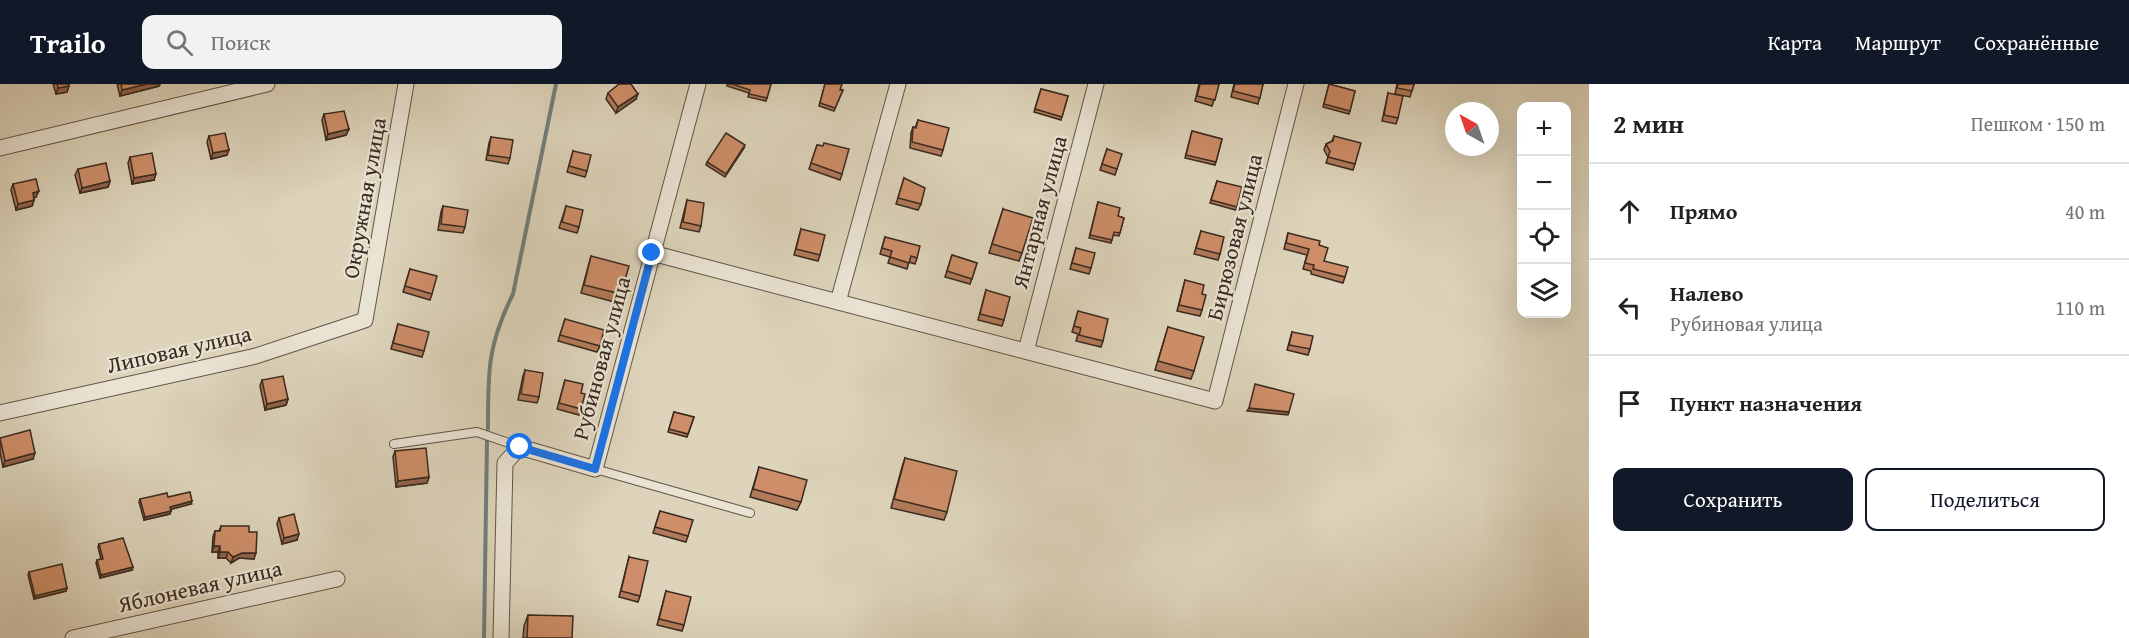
<!DOCTYPE html>
<html lang="ru">
<head>
<meta charset="utf-8">
<style>
	:root { --surface:#fff; --page:#f2f2f2; --text:#202124; --muted:#757577; --line:#e0e0e0; --accent:#111827 }
	body { margin:0; font-family:"Gentium Book Plus",serif; background:var(--page); color:var(--text) }
	.controls { position:absolute; right:18px; top:18px; display:grid; overflow:hidden; border-radius:12px; box-shadow:0 6px 24px #0002 }
	.controls button { width:54px; height:54px; display:grid; place-items:center; padding:0; border:0; border-bottom:2px solid var(--line); background:var(--surface); color:var(--text); font:30px sans-serif }
	.compass { position:absolute; left:1445px; top:18px; width:54px; height:54px; border-radius:50%; background:var(--surface); box-shadow:0 6px 24px #0002; rotate:320deg }
	.stop { position:absolute; width:18px; height:18px; margin:-14px; border:4px solid #1a73e8; border-radius:50%; background:#fff }
	.stop.end { background:#1a73e8; border-color:#fff; box-shadow:0 2px 6px #0008 }
	.list { margin:0; padding:0; list-style:none }
	h2 { display:flex; justify-content:space-between; align-items:center; height:78px; margin:0; padding:0 24px; font-size:26px }
	h2 small { font-size:20px; font-weight:400; color:var(--muted) }
	.list li { display:grid; grid-template-columns:39px 1fr auto; gap:18px; align-items:center; box-sizing:border-box; height:96px; padding:0 24px; border-top:2px solid var(--line) }
	.list b { display:block; font-size:22px; white-space:nowrap }
	.list p { margin:0; font-size:20px; white-space:nowrap; color:var(--muted) }
	.list em { font-size:20px; font-style:normal; color:var(--muted) }
	.actions { display:flex; gap:12px; padding:18px 24px }
	.actions a { flex:1; padding:14px 0; border:2px solid var(--accent); border-radius:12px; text-align:center; font-size:21px; color:var(--accent) }
	.actions .main { background:var(--accent); color:#fff }
	.icon { flex:none; width:33px; height:33px; fill:none; stroke:currentColor; stroke-width:2; stroke-linecap:round; stroke-linejoin:round }
	.map { position:relative; flex:none; width:1589px; height:554px; overflow:hidden }
	header { display:flex; align-items:center; gap:36px; box-sizing:border-box; height:84px; padding:0 30px; background:var(--accent); color:#fff }
	header strong { font-size:28px }
	nav { display:flex; gap:33px; margin-inline-start:auto; font-size:21px }
	.search { width:420px; height:54px; background:var(--page); display:flex; align-items:center; gap:15px; box-sizing:border-box; padding:0 21px; border-radius:12px; color:var(--muted); font-size:22px }
	main { display:flex }
	aside { flex:1; background:var(--surface) }
	.map>svg:first-child { display:block }
	.lines { fill:none; stroke-linecap:round; stroke-linejoin:round }
	.stream { stroke:#717e7b; stroke-width:4 }
	.lane-casing { stroke:#625446; stroke-width:10 }
	.street-casing { stroke:#625446; stroke-width:17 }
	.lane { stroke:#e9e3d3; stroke-width:8 }
	.street { stroke:#e9e3d3; stroke-width:15 }
	.wall { fill:#b17a5a; stroke:#39291f; stroke-width:1.5 }
	.shaded-wall { fill:#90634a; stroke:#39291f; stroke-width:1.5 }
	.building { fill:#ce8e69; stroke:#39291f; stroke-width:1.5 }
	.route { stroke:#1a73e8; stroke-width:8 }
	.labels { text-anchor:middle; stroke-width:4.5; stroke-linejoin:round; paint-order:stroke }
	.street-label { font-size:22px; fill:#39291f; stroke:#e9e3d3 }
</style>
</head>
<body>
<header>
<strong>Trailo</strong>
<div class="search"><svg class="icon" aria-label="search" viewBox="0 0 24 24"><circle cx="10" cy="10" r="6"/><path d="M15 15l6 6"/></svg>Поиск</div>
<nav><a>Карта</a><a>Маршрут</a><a>Сохранённые</a></nav>
</header>
<main>
<div class="map">
<svg width="1589" height="554" viewBox="0 0 1589 554">
	<rect width="100%" height="100%" fill="#ddd4bb"/>
	<filter id="stains"><feTurbulence type="fractalNoise" baseFrequency=".00333" numOctaves="4"/><feColorMatrix values="0 0 0 0 .2 0 0 0 0 .09 0 0 0 0 .02 0 0 0 .5 -.17"/></filter>
	<radialGradient id="worn" r=".72"><stop offset=".6" stop-color="#630" stop-opacity="0"/><stop offset="1" stop-color="#630" stop-opacity=".3"/></radialGradient>
	<g class="lines">
		<g class="stream">
			<path d="M 488,345 C 488,289 487,262 513,210 L 556,0"/>
			<path d="M 484,554 L 487,356"/>
		</g>
		<defs>
			<g id="lane">
				<path d="M 394,360 L 477,348 L 520,363"/>
				<path d="M 595,385 L 750,429"/>
			</g>
			<g id="street">
				<path d="M 0,64 L 267,0"/>
				<path d="M 652,169 L 1215,317 L 1296,0"/>
				<path d="M 838,218 L 898,0"/>
				<path d="M 1026,267 L 1096,0"/>
				<path d="M 0,329 L 256,272 L 365,236 L 406,0"/>
				<path d="M 73,554 L 337,495"/>
				<path d="M 501,554 L 505,379 L 520,363 L 595,385 L 698,0"/>
			</g>
		</defs>
		<use href="#lane" class="lane-casing"/>
		<use href="#street" class="street-casing"/>
		<use href="#lane" class="lane"/>
		<use href="#street" class="street"/>
	</g>
	<g class="wall">
		<path d="M 53,0 L 69,0 L 67,8 L 56,10 Z"/>
		<path d="M 117,0 L 160,0 L 159,2 L 120,12 Z"/>
		<path d="M 727,0 L 771,0 L 766,17 L 748,13 L 749,9 L 727,2 Z"/>
		<path d="M 825,0 L 843,6 L 834,27 L 819,22 Z"/>
		<path d="M 1199,0 L 1219,0 L 1212,22 L 1195,17 Z"/>
		<path d="M 1234,0 L 1263,0 L 1258,20 L 1231,13 Z"/>
		<path d="M 1329,0 L 1355,7 L 1349,30 L 1323,23 Z"/>
		<path d="M 1397,0 L 1414,0 L 1410,13 L 1395,10 Z"/>
		<path d="M 1041,5 L 1068,12 L 1061,36 L 1034,28 Z"/>
		<path d="M 608,9 L 636,15 L 616,29 L 606,15 Z"/>
		<path d="M 1388,9 L 1398,34 L 1396,40 L 1382,37 Z"/>
		<path d="M 324,30 L 349,45 L 346,51 L 326,56 L 322,36 Z"/>
		<path d="M 918,36 L 943,66 L 941,72 L 910,64 L 911,49 L 913,43 L 915,44 Z"/>
		<path d="M 1192,47 L 1222,55 L 1215,81 L 1185,74 Z"/>
		<path d="M 209,52 L 227,71 L 211,75 L 207,58 Z"/>
		<path d="M 1334,52 L 1355,80 L 1353,86 L 1326,79 L 1328,73 L 1324,66 L 1326,60 L 1332,57 Z"/>
		<path d="M 491,53 L 510,74 L 508,80 L 486,76 L 489,59 Z"/>
		<path d="M 817,61 L 823,62 L 842,90 L 840,96 L 809,85 Z"/>
		<path d="M 744,64 L 725,93 L 706,81 L 707,78 Z"/>
		<path d="M 1107,65 L 1117,85 L 1115,91 L 1100,86 Z"/>
		<path d="M 573,67 L 587,87 L 585,93 L 567,88 Z"/>
		<path d="M 130,73 L 154,96 L 132,100 L 128,79 Z"/>
		<path d="M 78,85 L 110,97 L 108,103 L 80,109 L 75,91 Z"/>
		<path d="M 904,94 L 921,120 L 918,126 L 896,120 Z"/>
		<path d="M 1217,97 L 1237,123 L 1236,126 L 1210,119 Z"/>
		<path d="M 13,100 L 36,113 L 34,114 L 34,116 L 32,122 L 16,126 L 11,106 Z"/>
		<path d="M 687,116 L 701,142 L 699,148 L 680,144 Z"/>
		<path d="M 1098,118 L 1118,132 L 1124,134 L 1119,152 L 1113,151 L 1111,159 L 1089,154 Z"/>
		<path d="M 443,122 L 465,143 L 463,149 L 438,146 L 441,128 Z"/>
		<path d="M 566,122 L 579,143 L 577,149 L 559,144 Z"/>
		<path d="M 1003,125 L 1022,169 L 1019,177 L 989,169 Z"/>
		<path d="M 801,145 L 820,171 L 818,177 L 794,171 Z"/>
		<path d="M 1201,147 L 1220,170 L 1218,176 L 1194,170 Z"/>
		<path d="M 1288,149 L 1319,161 L 1324,177 L 1345,193 L 1343,199 L 1311,190 L 1311,187 L 1303,185 L 1307,171 L 1284,165 Z"/>
		<path d="M 885,153 L 917,174 L 915,180 L 909,178 L 907,185 L 888,179 L 890,173 L 880,170 Z"/>
		<path d="M 1076,164 L 1091,184 L 1089,190 L 1070,185 Z"/>
		<path d="M 952,171 L 977,179 L 970,200 L 945,193 Z"/>
		<path d="M 591,172 L 621,210 L 618,219 L 581,209 Z"/>
		<path d="M 410,185 L 432,210 L 430,216 L 403,208 Z"/>
		<path d="M 1185,196 L 1202,210 L 1202,226 L 1200,232 L 1177,227 Z"/>
		<path d="M 986,206 L 1004,236 L 1002,242 L 978,236 Z"/>
		<path d="M 1078,227 L 1103,257 L 1101,263 L 1076,257 L 1078,250 L 1072,248 Z"/>
		<path d="M 565,235 L 600,262 L 597,268 L 558,257 Z"/>
		<path d="M 398,240 L 424,267 L 422,273 L 391,265 Z"/>
		<path d="M 1168,243 L 1194,287 L 1191,295 L 1155,286 Z"/>
		<path d="M 1292,248 L 1310,265 L 1308,271 L 1287,266 Z"/>
		<path d="M 525,286 L 539,313 L 537,319 L 518,316 L 523,292 Z"/>
		<path d="M 262,296 L 288,315 L 286,321 L 265,326 L 260,302 Z"/>
		<path d="M 565,296 L 581,309 L 581,325 L 579,331 L 557,325 Z"/>
		<path d="M 674,328 L 694,333 L 687,353 L 668,348 Z"/>
		<path d="M 0,355 L 33,375 L 3,383 L 0,369 Z"/>
		<path d="M 395,367 L 429,393 L 427,399 L 396,403 L 393,373 Z"/>
		<path d="M 905,374 L 947,428 L 944,436 L 891,424 L 902,383 Z"/>
		<path d="M 759,383 L 801,418 L 797,426 L 750,413 Z"/>
		<path d="M 168,413 L 191,420 L 171,425 L 170,430 L 144,436 L 139,418 L 140,415 Z"/>
		<path d="M 660,427 L 688,452 L 686,458 L 653,449 Z"/>
		<path d="M 279,434 L 297,456 L 282,460 L 277,440 Z"/>
		<path d="M 221,442 L 249,448 L 254,475 L 239,474 L 231,479 L 226,474 L 218,474 L 218,468 L 212,468 L 213,453 L 215,447 L 219,447 Z"/>
		<path d="M 99,460 L 132,486 L 100,494 L 96,479 L 97,476 L 101,475 L 98,463 Z"/>
		<path d="M 629,473 L 640,512 L 638,518 L 619,513 Z"/>
		<path d="M 29,488 L 67,504 L 66,507 L 34,515 L 28,491 Z"/>
		<path d="M 666,507 L 684,541 L 682,547 L 657,541 Z"/>
		<path d="M 528,531 L 572,554 L 523,554 L 524,542 Z"/>
	</g>
	<g class="shaded-wall">
		<path d="M 147,0 L 160,0 L 159,2 L 120,12 L 122,6 Z"/>
		<path d="M 69,2 L 67,8 L 56,10 L 58,4 Z"/>
		<path d="M 638,10 L 636,15 L 616,29 L 618,23 Z"/>
		<path d="M 349,45 L 346,51 L 326,56 L 328,50 Z"/>
		<path d="M 229,66 L 227,71 L 211,75 L 213,69 Z"/>
		<path d="M 156,90 L 154,96 L 132,100 L 134,94 Z"/>
		<path d="M 110,97 L 108,103 L 80,109 L 82,104 Z"/>
		<path d="M 39,107 L 36,113 L 30,114 L 33,109 Z"/>
		<path d="M 34,116 L 32,122 L 16,126 L 18,120 Z"/>
		<path d="M 288,315 L 286,321 L 265,326 L 267,320 Z"/>
		<path d="M 1249,324 L 1289,328 L 1288,331 L 1247,327 Z"/>
		<path d="M 35,369 L 33,375 L 3,383 L 5,377 Z"/>
		<path d="M 429,393 L 427,399 L 396,403 L 398,397 Z"/>
		<path d="M 192,417 L 191,420 L 169,426 L 170,423 Z"/>
		<path d="M 171,427 L 170,430 L 144,436 L 145,433 Z"/>
		<path d="M 299,450 L 297,456 L 282,460 L 284,454 Z"/>
		<path d="M 214,462 L 220,462 L 218,468 L 212,468 Z"/>
		<path d="M 220,468 L 228,468 L 226,474 L 218,474 Z"/>
		<path d="M 242,469 L 256,469 L 254,475 L 239,474 L 231,479 L 233,473 Z"/>
		<path d="M 133,483 L 132,486 L 100,494 L 101,491 Z"/>
		<path d="M 67,504 L 66,507 L 34,515 L 35,512 Z"/>
	</g>
	<g class="building">
		<path d="M 57,0 L 69,0 L 69,2 L 58,4 Z"/>
		<path d="M 121,0 L 147,0 L 122,6 Z"/>
		<path d="M 619,0 L 631,0 L 638,10 L 618,23 L 608,9 Z"/>
		<path d="M 732,0 L 771,0 L 767,14 L 749,10 L 750,6 Z"/>
		<path d="M 825,0 L 842,0 L 840,6 L 843,6 L 835,24 L 820,19 Z"/>
		<path d="M 1200,0 L 1219,0 L 1215,16 L 1197,12 Z"/>
		<path d="M 1235,0 L 1263,0 L 1260,14 L 1233,7 Z"/>
		<path d="M 1329,0 L 1355,7 L 1350,27 L 1324,20 Z"/>
		<path d="M 1398,0 L 1414,0 L 1412,7 L 1397,4 Z"/>
		<path d="M 1041,5 L 1068,12 L 1062,33 L 1035,25 Z"/>
		<path d="M 1388,9 L 1403,12 L 1398,34 L 1384,31 Z"/>
		<path d="M 344,27 L 349,45 L 328,50 L 324,30 Z"/>
		<path d="M 918,36 L 949,44 L 943,66 L 912,58 L 913,43 L 916,44 Z"/>
		<path d="M 1192,47 L 1222,55 L 1216,78 L 1186,71 Z"/>
		<path d="M 225,49 L 229,66 L 213,69 L 209,52 Z"/>
		<path d="M 726,49 L 745,61 L 726,90 L 707,78 Z"/>
		<path d="M 1334,52 L 1361,59 L 1355,80 L 1328,73 L 1330,67 L 1326,60 L 1333,57 Z"/>
		<path d="M 491,53 L 513,56 L 510,74 L 488,71 Z"/>
		<path d="M 824,59 L 849,65 L 842,90 L 811,79 L 817,61 L 823,62 Z"/>
		<path d="M 1107,65 L 1122,70 L 1117,85 L 1102,80 Z"/>
		<path d="M 573,67 L 591,71 L 587,87 L 569,82 Z"/>
		<path d="M 152,69 L 156,90 L 134,94 L 130,73 Z"/>
		<path d="M 106,79 L 110,97 L 82,104 L 78,85 Z"/>
		<path d="M 904,94 L 925,104 L 921,120 L 898,114 Z"/>
		<path d="M 36,95 L 39,107 L 33,109 L 34,116 L 18,120 L 13,100 Z"/>
		<path d="M 1217,97 L 1242,103 L 1237,123 L 1211,116 Z"/>
		<path d="M 687,116 L 704,119 L 701,142 L 683,138 Z"/>
		<path d="M 1098,118 L 1120,124 L 1118,132 L 1124,134 L 1120,149 L 1114,148 L 1112,156 L 1090,151 Z"/>
		<path d="M 443,122 L 468,126 L 465,143 L 441,140 Z"/>
		<path d="M 566,122 L 583,126 L 579,143 L 562,138 Z"/>
		<path d="M 1003,125 L 1033,134 L 1022,169 L 992,160 Z"/>
		<path d="M 801,145 L 825,151 L 820,171 L 796,165 Z"/>
		<path d="M 1201,147 L 1224,153 L 1220,170 L 1196,164 Z"/>
		<path d="M 1288,149 L 1320,157 L 1319,161 L 1328,164 L 1324,177 L 1348,183 L 1345,193 L 1313,185 L 1314,181 L 1305,179 L 1309,165 L 1286,159 Z"/>
		<path d="M 885,153 L 920,162 L 917,174 L 911,172 L 909,179 L 890,173 L 892,167 L 882,164 Z"/>
		<path d="M 1076,164 L 1095,169 L 1091,184 L 1072,179 Z"/>
		<path d="M 952,171 L 977,179 L 972,195 L 947,187 Z"/>
		<path d="M 591,172 L 629,182 L 621,210 L 584,201 Z"/>
		<path d="M 410,185 L 437,192 L 432,210 L 405,202 Z"/>
		<path d="M 1185,196 L 1204,201 L 1202,210 L 1206,211 L 1202,226 L 1179,221 Z"/>
		<path d="M 986,206 L 1010,213 L 1004,236 L 980,230 Z"/>
		<path d="M 1078,227 L 1108,235 L 1103,257 L 1079,251 L 1081,244 L 1074,242 Z"/>
		<path d="M 565,235 L 604,246 L 600,262 L 560,251 Z"/>
		<path d="M 398,240 L 429,248 L 424,267 L 393,259 Z"/>
		<path d="M 1168,243 L 1204,253 L 1194,287 L 1158,277 Z"/>
		<path d="M 1292,248 L 1313,252 L 1310,265 L 1289,261 Z"/>
		<path d="M 525,286 L 543,289 L 539,313 L 521,310 Z"/>
		<path d="M 283,292 L 288,315 L 267,320 L 262,296 Z"/>
		<path d="M 565,296 L 583,300 L 581,309 L 585,310 L 581,325 L 559,319 Z"/>
		<path d="M 1255,300 L 1294,310 L 1289,328 L 1249,324 Z"/>
		<path d="M 674,328 L 694,333 L 688,350 L 669,345 Z"/>
		<path d="M 30,346 L 35,369 L 5,377 L 0,354 Z"/>
		<path d="M 426,364 L 429,393 L 398,397 L 395,367 Z"/>
		<path d="M 905,374 L 957,387 L 947,428 L 894,415 Z"/>
		<path d="M 759,383 L 807,396 L 801,418 L 753,405 Z"/>
		<path d="M 190,408 L 192,417 L 170,423 L 171,427 L 145,433 L 140,415 L 167,409 L 168,413 Z"/>
		<path d="M 660,427 L 693,436 L 688,452 L 655,443 Z"/>
		<path d="M 294,430 L 299,450 L 284,454 L 279,434 Z"/>
		<path d="M 221,442 L 249,442 L 249,448 L 257,448 L 256,469 L 242,469 L 233,473 L 228,468 L 220,468 L 220,462 L 214,462 L 215,447 L 220,447 Z"/>
		<path d="M 123,454 L 133,483 L 101,491 L 97,476 L 103,475 L 99,460 Z"/>
		<path d="M 629,473 L 648,477 L 640,512 L 621,507 Z"/>
		<path d="M 62,480 L 67,504 L 35,512 L 29,488 Z"/>
		<path d="M 666,507 L 691,513 L 684,541 L 659,535 Z"/>
		<path d="M 528,531 L 573,532 L 572,554 L 527,554 Z"/>
	</g>
	<g class="lines">
		<path class="route" d="M 520,363 L 595,385 L 652,169"/>
	</g>
	<g class="labels">
		<g class="street-label">
			<text transform="translate(364 114) rotate(-80)" y="8">Окружная улица</text>
			<text transform="translate(1039 128) rotate(-75)" y="8">Янтарная улица</text>
			<text transform="translate(1234 153) rotate(-76)" y="8">Бирюзовая улица</text>
			<text transform="translate(179 265) rotate(-13)" y="8">Липовая улица</text>
			<text transform="translate(601 274) rotate(-75)" y="8">Рубиновая улица</text>
			<text transform="translate(200 502) rotate(-13)" y="8">Яблоневая улица</text>
		</g>
	</g>
	<rect width="100%" height="100%" filter="url(#stains)"/>
	<rect width="100%" height="100%" fill="url(#worn)"/>
</svg>
<div class="controls">
<button>+</button>
<button>−</button>
<button><svg class="icon" aria-label="locate" viewBox="0 0 24 24"><circle cx="12" cy="12" r="6"/><path d="M12 2v4M12 18v4M2 12h4M18 12h4"/></svg></button>
<button><svg class="icon" aria-label="layers" viewBox="0 0 24 24"><path d="M12 4l9 5-9 5-9-5zM3 14l9 5 9-5"/></svg></button>
</div>
<svg class="compass" viewBox="-18 -18 36 36"><path d="M0-13l5 13h-10z" fill="#e53935"/><path d="M0 13l5-13h-10z" fill="#757577"/></svg>
<div class="stop" style="left:520px;top:363px"></div>
<div class="stop end" style="left:652px;top:169px"></div>
</div>
<aside>
<h2>2 мин<small>Пешком · 150 m</small></h2>
<ul class="list">
<li><svg class="icon" aria-label="ahead" viewBox="0 0 24 24"><path d="M12 20V5M6 11l6-6 6 6"/></svg><div><b>Прямо</b></div><em>40 m</em></li>
<li><svg class="icon" aria-label="left" viewBox="0 0 24 24"><path d="M17 20v-9H6M10 6l-5 5 5 5"/></svg><div><b>Налево</b><p>Рубиновая улица</p></div><em>110 m</em></li>
<li><svg class="icon" aria-label="arrive" viewBox="0 0 24 24"><path d="M6 21V4h12l-3 4 3 4H6"/></svg><div><b>Пункт назначения</b></div></li>
</ul>
<div class="actions"><a class="main">Сохранить</a><a>Поделиться</a></div>
</aside>
</main>
</body>
</html>
